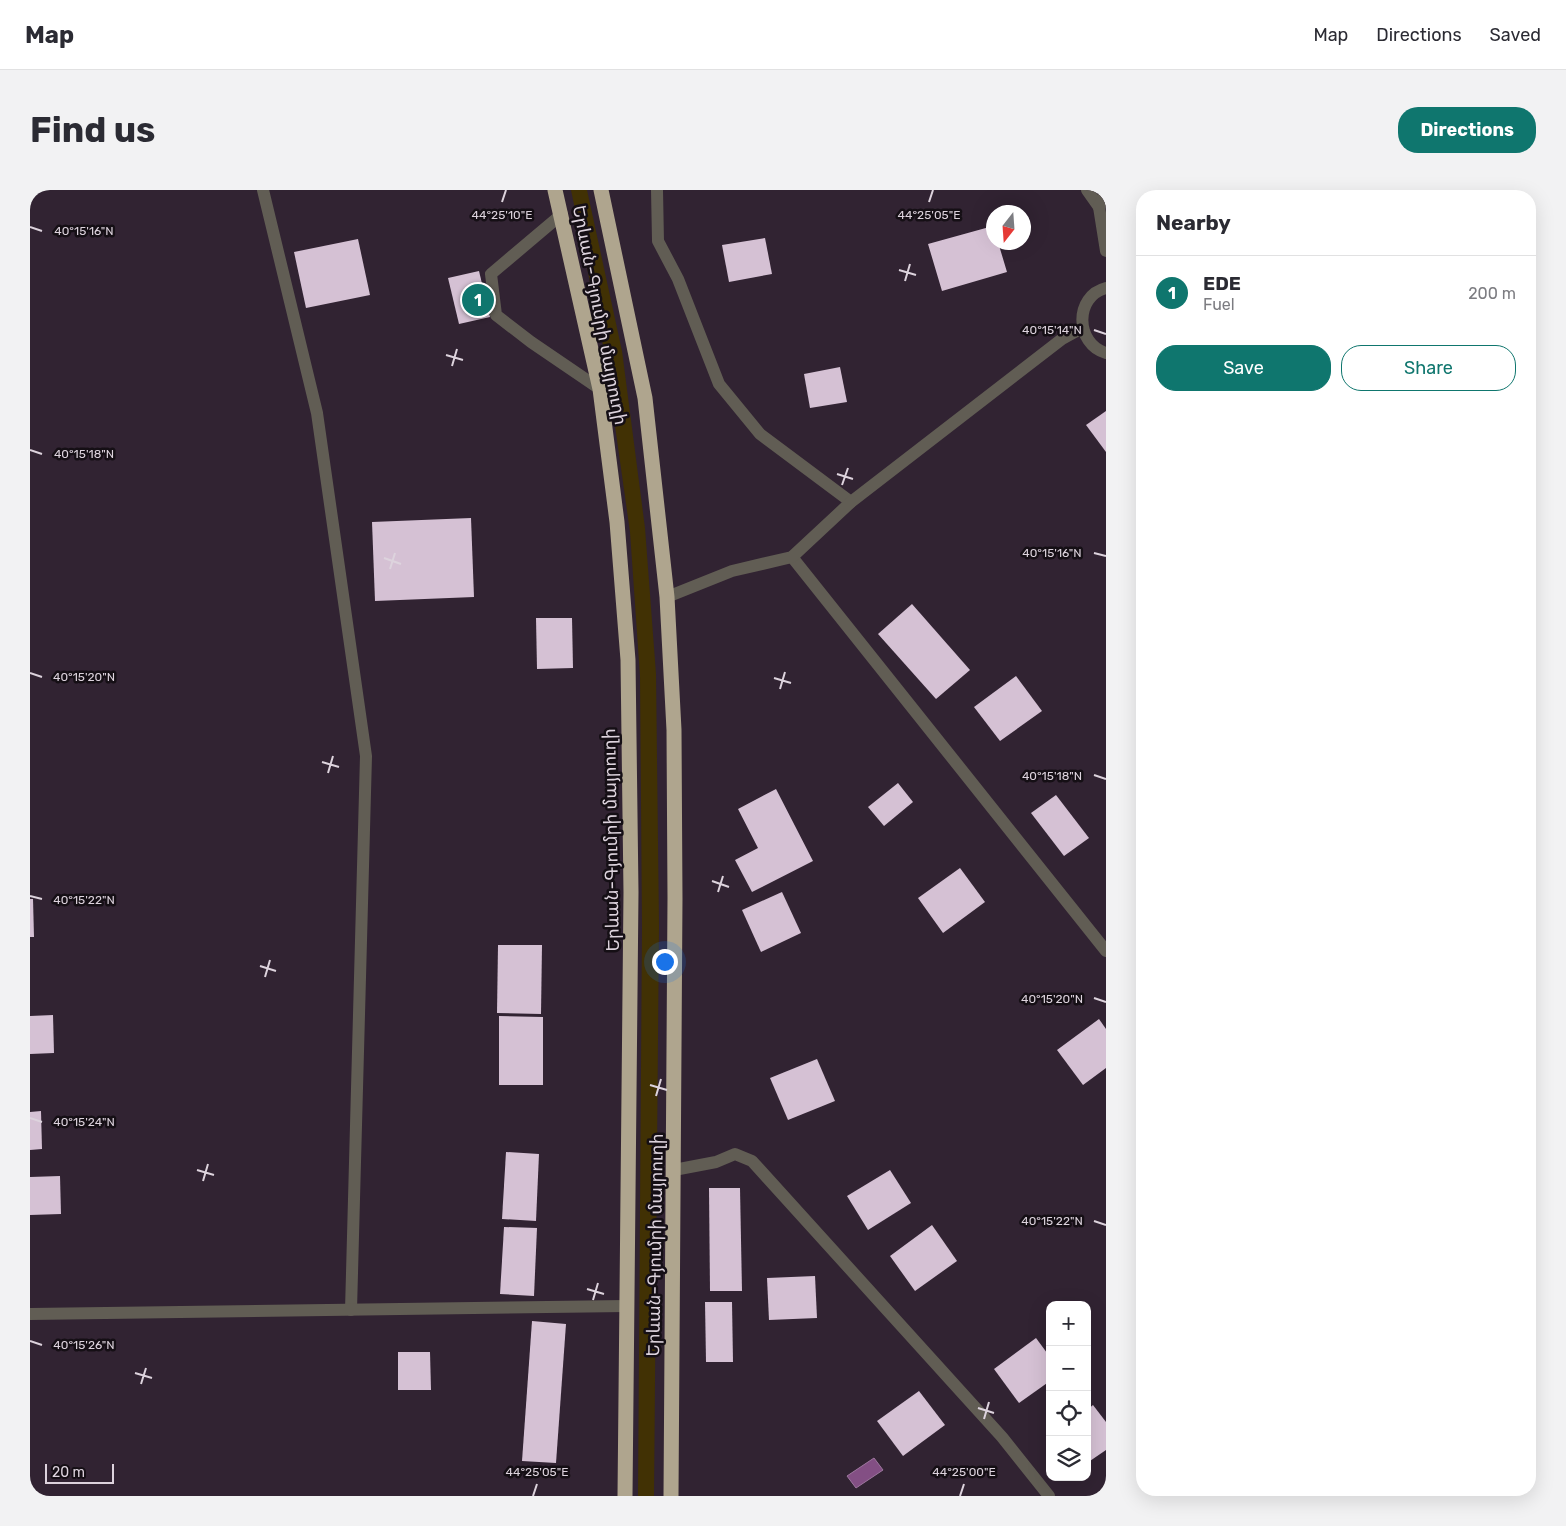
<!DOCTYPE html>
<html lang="en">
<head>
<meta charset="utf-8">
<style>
	:root { --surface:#fff; --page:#f2f2f3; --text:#2b2b33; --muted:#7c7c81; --line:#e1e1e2; --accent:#0f766e }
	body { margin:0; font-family:Rubik,"Noto Sans Armenian",sans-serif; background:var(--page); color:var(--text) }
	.controls { position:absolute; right:15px; bottom:15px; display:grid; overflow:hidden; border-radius:10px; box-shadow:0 5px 20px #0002 }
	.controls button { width:45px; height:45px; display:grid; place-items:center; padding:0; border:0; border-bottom:1px solid var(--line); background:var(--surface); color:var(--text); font:25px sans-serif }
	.compass { position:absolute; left:956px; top:15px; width:45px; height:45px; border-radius:50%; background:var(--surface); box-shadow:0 5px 20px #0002; rotate:197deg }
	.scale { position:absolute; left:15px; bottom:12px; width:69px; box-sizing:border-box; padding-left:5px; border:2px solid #ddd3dd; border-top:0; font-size:14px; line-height:18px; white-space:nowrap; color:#ddd3dd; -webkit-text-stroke:4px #150f15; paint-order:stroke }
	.you { position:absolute; left:634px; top:771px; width:18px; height:18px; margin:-12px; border:4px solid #fff; border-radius:50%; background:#1a73e8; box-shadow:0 0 0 8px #1a73e833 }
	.badge { display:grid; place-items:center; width:32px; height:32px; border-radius:50%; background:var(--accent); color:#fff; font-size:16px; font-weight:700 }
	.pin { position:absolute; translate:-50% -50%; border:2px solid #fff; box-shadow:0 1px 5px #0006 }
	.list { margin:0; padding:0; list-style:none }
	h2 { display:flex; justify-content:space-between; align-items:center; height:65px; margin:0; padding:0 20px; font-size:21px }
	h2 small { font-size:16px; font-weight:400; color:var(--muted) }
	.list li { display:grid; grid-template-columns:32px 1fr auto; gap:15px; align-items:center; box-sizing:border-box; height:75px; padding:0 20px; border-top:1px solid var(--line) }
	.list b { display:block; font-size:19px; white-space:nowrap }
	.list p { margin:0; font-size:16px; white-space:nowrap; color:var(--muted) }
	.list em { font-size:16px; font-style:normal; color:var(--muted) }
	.actions { display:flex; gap:10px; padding:15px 20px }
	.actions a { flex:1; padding:11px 0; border:1px solid var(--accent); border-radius:20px; text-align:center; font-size:18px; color:var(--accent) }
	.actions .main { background:var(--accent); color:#fff }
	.icon { flex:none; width:28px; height:28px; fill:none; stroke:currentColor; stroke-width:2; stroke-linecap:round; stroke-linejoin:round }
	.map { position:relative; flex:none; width:1076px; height:1306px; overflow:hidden; border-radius:20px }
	header { display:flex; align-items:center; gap:30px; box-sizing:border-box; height:70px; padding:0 25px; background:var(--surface); border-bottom:1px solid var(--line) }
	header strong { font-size:24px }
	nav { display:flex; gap:28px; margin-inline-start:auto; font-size:18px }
	.intro { display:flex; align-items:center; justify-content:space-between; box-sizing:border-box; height:120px; padding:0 30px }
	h1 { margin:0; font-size:35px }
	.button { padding:12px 22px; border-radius:20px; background:var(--accent); color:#fff; font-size:18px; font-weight:700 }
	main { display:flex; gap:30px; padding:0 30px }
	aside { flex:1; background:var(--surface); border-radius:20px; box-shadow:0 5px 20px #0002 }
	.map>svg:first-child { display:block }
	.green { fill:#413104 }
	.water { fill:#834f84; stroke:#9e779f }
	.building { fill:#d5c1d4 }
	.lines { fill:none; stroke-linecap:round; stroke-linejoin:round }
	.minor { stroke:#615d54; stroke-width:12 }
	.highway { stroke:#afa58e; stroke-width:15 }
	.ticks { fill:none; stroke:#ddd3dd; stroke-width:2 }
	.labels { text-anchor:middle; stroke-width:5; stroke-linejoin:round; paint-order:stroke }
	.street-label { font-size:18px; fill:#ddd3dd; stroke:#150f15 }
	.ticks-label { font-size:12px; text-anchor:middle; fill:#ddd3dd; stroke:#150f15; stroke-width:5; stroke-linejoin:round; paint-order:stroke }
</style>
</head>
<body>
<header>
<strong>Map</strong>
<nav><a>Map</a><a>Directions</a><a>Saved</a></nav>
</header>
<div class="intro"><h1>Find us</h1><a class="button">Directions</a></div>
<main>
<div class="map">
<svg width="1076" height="1306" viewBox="0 0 1076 1306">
	<rect width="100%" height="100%" fill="#312332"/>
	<path class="green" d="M 541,0 L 557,0 L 592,161 L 615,338 L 626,484 L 629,735 L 624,1306 L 608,1306 L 612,737 L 610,486 L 600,342 L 575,165 Z"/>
	<path class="water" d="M 844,1268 L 853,1280 L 826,1298 L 817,1286 Z"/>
	<g class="building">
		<path d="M 963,36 L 964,52 L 968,52 L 977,82 L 912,101 L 898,54 Z"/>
		<path d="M 735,48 L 742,84 L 699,92 L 692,55 Z"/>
		<path d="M 328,49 L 340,105 L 276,118 L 264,62 Z"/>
		<path d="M 449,81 L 460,127 L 429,134 L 418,88 Z"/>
		<path d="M 810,177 L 817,212 L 780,218 L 774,184 Z"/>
		<path d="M 1076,221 L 1076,262 L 1056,235 Z"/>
		<path d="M 441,328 L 444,407 L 345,411 L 342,332 Z"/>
		<path d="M 882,414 L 940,480 L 906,509 L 848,444 Z"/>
		<path d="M 506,428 L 542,428 L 543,478 L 507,479 Z"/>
		<path d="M 986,486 L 1012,521 L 970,551 L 944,517 Z"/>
		<path d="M 868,593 L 883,612 L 854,636 L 838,617 Z"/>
		<path d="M 746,599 L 783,671 L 722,702 L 705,670 L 728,658 L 708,619 Z"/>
		<path d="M 1026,605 L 1059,648 L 1034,666 L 1001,623 Z"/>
		<path d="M 930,678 L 955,712 L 913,743 L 888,708 Z"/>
		<path d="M 752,702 L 771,743 L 731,762 L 712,720 Z"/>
		<path d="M 0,709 L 3,709 L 4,747 L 0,747 Z"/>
		<path d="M 468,755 L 512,755 L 511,824 L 467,823 Z"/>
		<path d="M 23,825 L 24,863 L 0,864 L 0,826 Z"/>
		<path d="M 469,826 L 513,827 L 513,895 L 469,895 Z"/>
		<path d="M 1069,829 L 1076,839 L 1076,878 L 1053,895 L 1027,860 Z"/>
		<path d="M 787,869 L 805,911 L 758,930 L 740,888 Z"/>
		<path d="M 11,921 L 12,959 L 0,960 L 0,922 Z"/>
		<path d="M 476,962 L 509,964 L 506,1031 L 472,1029 Z"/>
		<path d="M 860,980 L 881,1013 L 838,1040 L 817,1006 Z"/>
		<path d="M 30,986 L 31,1024 L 0,1025 L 0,987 Z"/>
		<path d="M 679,998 L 710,998 L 712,1101 L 680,1101 Z"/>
		<path d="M 902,1035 L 927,1071 L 885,1101 L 860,1066 Z"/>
		<path d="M 474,1037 L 507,1038 L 504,1106 L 470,1104 Z"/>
		<path d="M 785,1086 L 787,1128 L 739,1130 L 737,1088 Z"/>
		<path d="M 675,1112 L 702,1112 L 703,1172 L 676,1172 Z"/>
		<path d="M 502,1131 L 536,1134 L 526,1273 L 492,1271 Z"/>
		<path d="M 1006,1148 L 1020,1167 L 1020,1191 L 989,1213 L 964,1179 Z"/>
		<path d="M 368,1162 L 400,1162 L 401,1200 L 368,1200 Z"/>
		<path d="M 889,1201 L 915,1235 L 873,1266 L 847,1231 Z"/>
		<path d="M 1063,1215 L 1076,1232 L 1076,1260 L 1057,1273 L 1057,1220 Z"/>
	</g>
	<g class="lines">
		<g class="minor">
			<path d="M 233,0 L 287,223 L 336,566 L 321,1120"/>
			<path d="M 627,0 L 628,51 L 648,89 L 689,194 L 730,244 L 821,312"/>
			<path d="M 1057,0 L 1069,17"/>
			<path d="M 1076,0 L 1069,17 L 1076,61"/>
			<path d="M 532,24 L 461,84 L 466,125 L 501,152 L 570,199"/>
			<path d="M 1076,98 C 1044,106 1045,154 1076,163"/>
			<path d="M 762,367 L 1076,761"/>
			<path d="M 637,407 L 702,381 L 762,367 L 821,312 L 1032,149 L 1052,138"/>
			<path d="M 644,980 L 686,972 L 705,964 L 722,971 L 972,1247 L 1019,1306"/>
			<path d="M 0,1124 L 596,1116"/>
		</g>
		<g class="highway">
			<path d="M 525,0 L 570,199 L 587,332 L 598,470 L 601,702 L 595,1306"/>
			<path d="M 571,0 L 615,208 L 637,407 L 644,540 L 645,708 L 641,1306"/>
		</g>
	</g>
	<path class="ticks" d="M 472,12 L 476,0M 899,12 L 903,0M 0,37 L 12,41M 869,80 L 886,85M 875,91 L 880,74M 1064,140 L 1076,144M 416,165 L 433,170M 422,176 L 427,159M 0,260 L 12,264M 807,284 L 823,289M 812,295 L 818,278M 1064,363 L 1076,366M 354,368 L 371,374M 360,379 L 365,363M 0,483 L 12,487M 744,488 L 761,493M 750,499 L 755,482M 292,572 L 309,577M 298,583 L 303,566M 1064,585 L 1076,589M 682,691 L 699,697M 688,702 L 693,686M 0,706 L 12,709M 230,776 L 246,781M 235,787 L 240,770M 1064,808 L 1076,812M 620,895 L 637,900M 626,906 L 631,889M 0,928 L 12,932M 167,980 L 184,985M 173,991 L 178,974M 1064,1031 L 1076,1035M 557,1099 L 574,1104M 563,1110 L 568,1093M 0,1151 L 12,1155M 105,1183 L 122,1188M 111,1194 L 116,1178M 948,1218 L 964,1223M 954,1229 L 959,1212M 503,1306 L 507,1294M 930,1306 L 934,1294"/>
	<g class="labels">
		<g class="street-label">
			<text transform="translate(570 125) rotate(79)" y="6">Երևան-Գյումրի մայրուղի</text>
			<text transform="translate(581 650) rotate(-91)" y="6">Երևան-Գյումրի մայրուղի</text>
			<text transform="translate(625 1055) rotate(-89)" y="6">Երևան-Գյումրի մայրուղի</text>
		</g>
	</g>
	<g class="ticks-label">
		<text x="472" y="29">44°25'10"E</text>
		<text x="899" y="29">44°25'05"E</text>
		<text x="54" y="45">40°15'16"N</text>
		<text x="1022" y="144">40°15'14"N</text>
		<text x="54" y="268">40°15'18"N</text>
		<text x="1022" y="367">40°15'16"N</text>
		<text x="54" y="491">40°15'20"N</text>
		<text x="1022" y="590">40°15'18"N</text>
		<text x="54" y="714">40°15'22"N</text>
		<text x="1022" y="813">40°15'20"N</text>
		<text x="54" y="936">40°15'24"N</text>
		<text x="1022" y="1035">40°15'22"N</text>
		<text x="54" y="1159">40°15'26"N</text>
		<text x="507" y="1286">44°25'05"E</text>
		<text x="934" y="1286">44°25'00"E</text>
	</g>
</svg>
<div class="controls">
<button>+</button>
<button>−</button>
<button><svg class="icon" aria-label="locate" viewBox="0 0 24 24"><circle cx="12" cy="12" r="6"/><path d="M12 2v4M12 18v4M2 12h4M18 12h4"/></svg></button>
<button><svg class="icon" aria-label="layers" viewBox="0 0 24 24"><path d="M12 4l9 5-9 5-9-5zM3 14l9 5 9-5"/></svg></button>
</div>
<svg class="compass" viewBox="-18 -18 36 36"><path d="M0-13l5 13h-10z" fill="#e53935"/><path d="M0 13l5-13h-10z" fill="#7c7c81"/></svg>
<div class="scale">20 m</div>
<div class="you"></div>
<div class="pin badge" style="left:448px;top:110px">1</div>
</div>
<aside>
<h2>Nearby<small></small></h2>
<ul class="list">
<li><span class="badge">1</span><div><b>EDE</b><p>Fuel</p></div><em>200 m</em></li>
</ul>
<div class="actions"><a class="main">Save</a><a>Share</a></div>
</aside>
</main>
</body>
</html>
